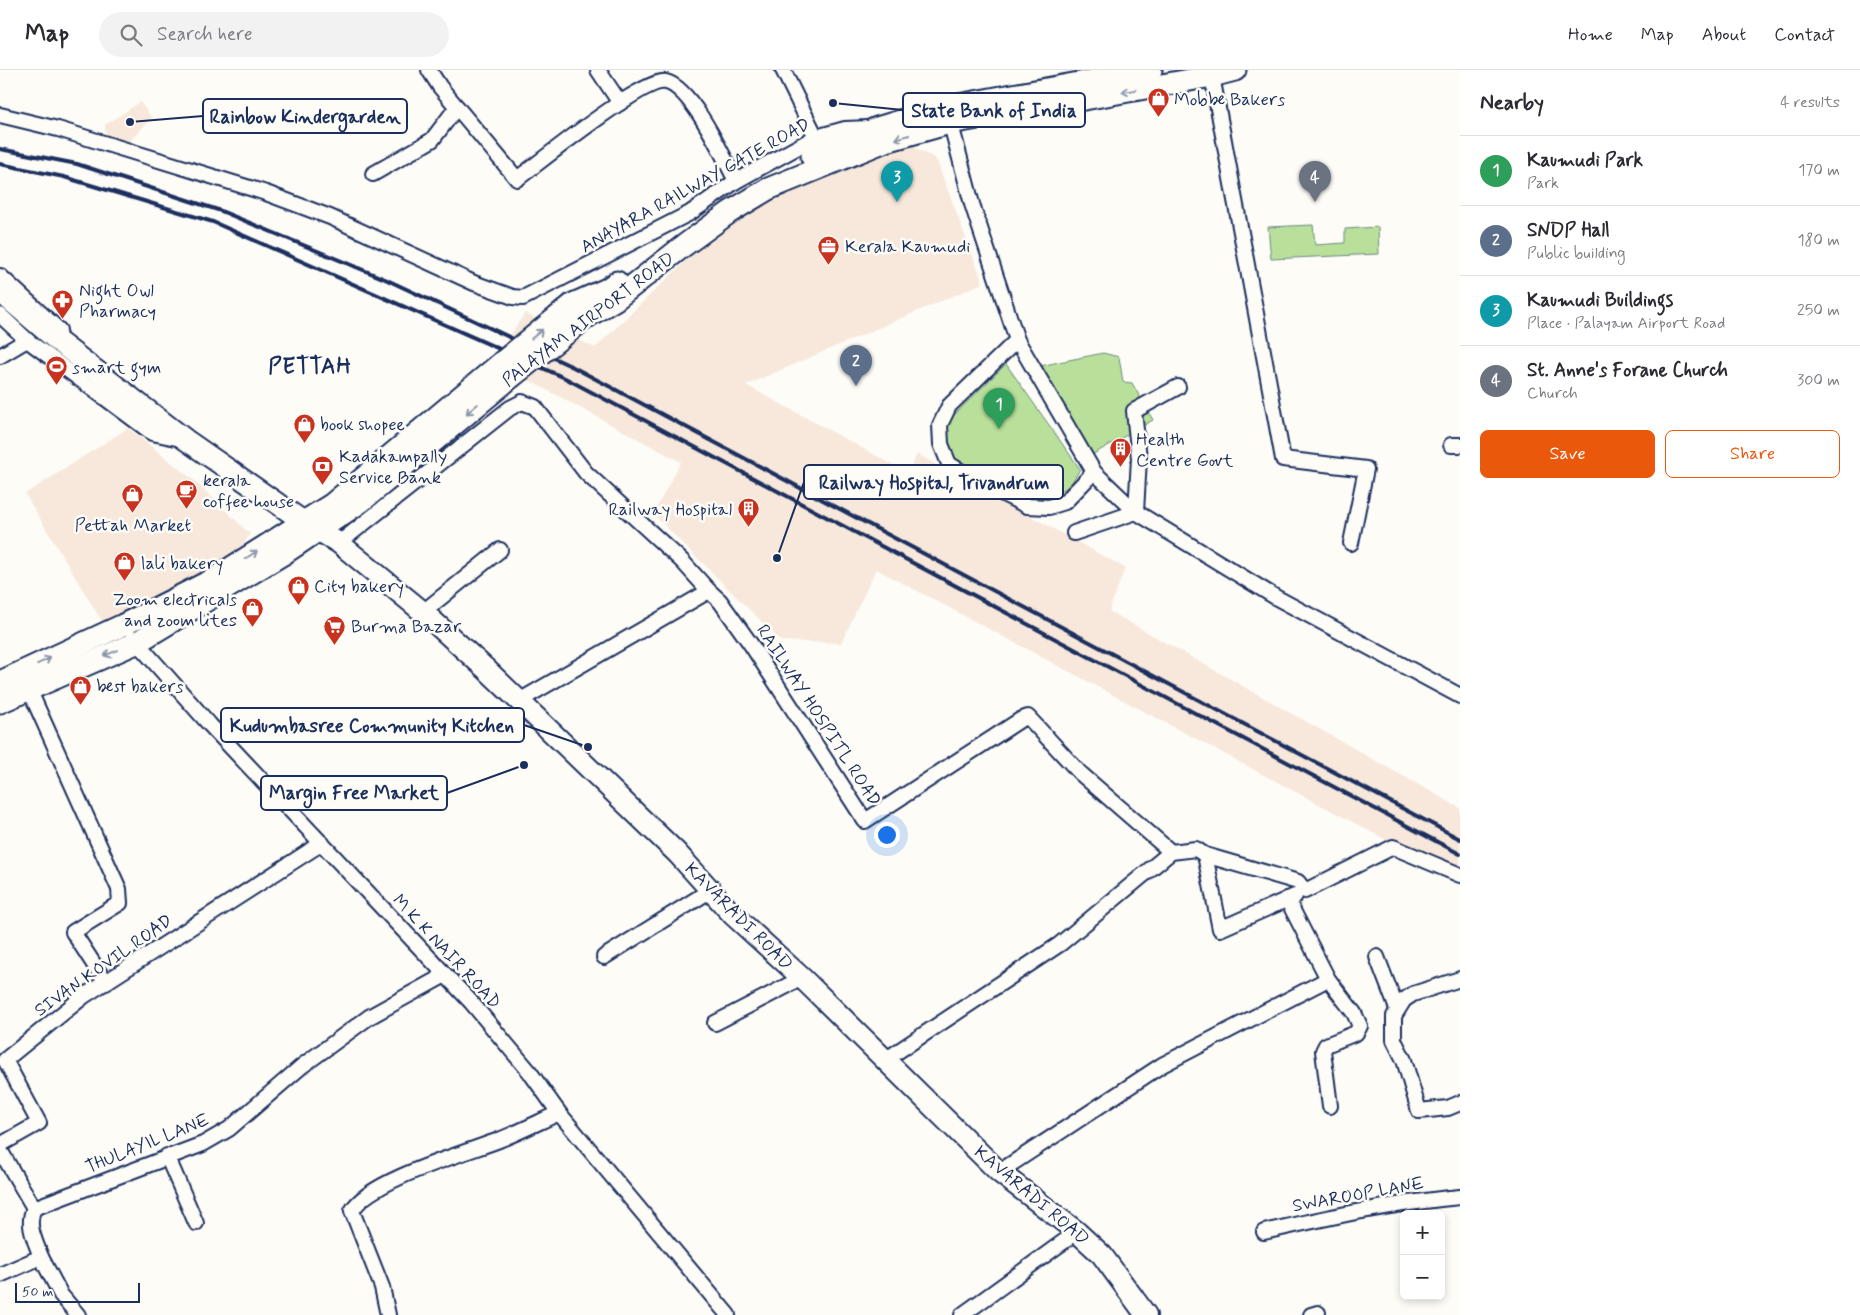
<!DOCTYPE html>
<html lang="en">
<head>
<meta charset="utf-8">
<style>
	:root { --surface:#fff; --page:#f2f2f3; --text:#2b2b33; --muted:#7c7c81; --line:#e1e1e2; --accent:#ea580c }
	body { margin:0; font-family:Mynerve,sans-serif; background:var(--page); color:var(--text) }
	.controls { position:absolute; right:15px; bottom:15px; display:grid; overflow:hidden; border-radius:8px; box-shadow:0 2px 8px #0003 }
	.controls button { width:45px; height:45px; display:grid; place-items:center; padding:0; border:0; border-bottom:1px solid var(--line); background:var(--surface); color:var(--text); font:25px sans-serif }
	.scale { position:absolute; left:15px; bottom:12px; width:125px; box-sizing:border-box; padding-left:5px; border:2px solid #1b2f5e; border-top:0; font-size:14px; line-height:18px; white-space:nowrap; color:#1b2f5e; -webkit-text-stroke:4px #fdfcf7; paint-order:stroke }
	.you { position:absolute; left:886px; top:764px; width:18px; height:18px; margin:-12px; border:4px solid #fff; border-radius:50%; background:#1a73e8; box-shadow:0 0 0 8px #1a73e833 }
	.badge { display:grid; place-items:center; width:32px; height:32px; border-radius:50%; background:var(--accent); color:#fff; font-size:16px; font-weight:700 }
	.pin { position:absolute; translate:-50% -41px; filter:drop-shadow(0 1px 2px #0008) }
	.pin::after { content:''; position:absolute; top:26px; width:18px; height:15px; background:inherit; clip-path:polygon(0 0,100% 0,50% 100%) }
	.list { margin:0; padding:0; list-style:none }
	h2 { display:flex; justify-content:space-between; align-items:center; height:65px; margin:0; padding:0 20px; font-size:21px }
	h2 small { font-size:16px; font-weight:400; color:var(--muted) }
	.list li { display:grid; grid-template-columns:32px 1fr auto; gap:15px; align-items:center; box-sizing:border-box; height:70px; padding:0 20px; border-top:1px solid var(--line) }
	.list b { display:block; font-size:19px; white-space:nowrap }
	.list p { margin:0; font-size:16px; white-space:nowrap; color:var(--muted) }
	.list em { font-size:16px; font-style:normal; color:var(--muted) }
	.actions { display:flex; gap:10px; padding:15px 20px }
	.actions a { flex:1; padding:11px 0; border:1px solid var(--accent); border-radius:8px; text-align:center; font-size:18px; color:var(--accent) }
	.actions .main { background:var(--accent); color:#fff }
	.icon { flex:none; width:28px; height:28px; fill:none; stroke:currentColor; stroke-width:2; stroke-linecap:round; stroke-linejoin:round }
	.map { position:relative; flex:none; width:1460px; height:1245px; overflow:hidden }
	header { display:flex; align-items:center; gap:30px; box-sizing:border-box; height:70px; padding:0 25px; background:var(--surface); border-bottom:1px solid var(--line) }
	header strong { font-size:24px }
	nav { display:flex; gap:28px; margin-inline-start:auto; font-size:18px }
	.search { width:350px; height:45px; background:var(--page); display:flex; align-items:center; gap:12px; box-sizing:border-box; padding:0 18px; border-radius:28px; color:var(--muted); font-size:19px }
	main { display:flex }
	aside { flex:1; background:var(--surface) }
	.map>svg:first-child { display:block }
	.built { fill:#f7e8db }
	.green { fill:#b9e09b; stroke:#6a887c }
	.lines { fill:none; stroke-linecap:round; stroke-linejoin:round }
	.minor-casing { stroke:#1b2f5e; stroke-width:18 }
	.secondary-casing { stroke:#1b2f5e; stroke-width:24 }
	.primary-casing { stroke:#1b2f5e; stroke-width:25 }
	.minor { stroke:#fdfcf7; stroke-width:14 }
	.secondary { stroke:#fdfcf7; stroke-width:20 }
	.primary { stroke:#fdfcf7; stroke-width:21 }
	.rail { stroke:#1b2f5e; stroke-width:4 }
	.primary-bridge-casing { stroke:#1b2f5e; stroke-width:25; stroke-linecap:butt }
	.primary-bridge { stroke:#fdfcf7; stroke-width:21 }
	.oneway { stroke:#8c96aa }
	.labels { text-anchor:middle; stroke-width:5; stroke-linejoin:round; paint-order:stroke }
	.poi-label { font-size:18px; fill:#1b2f5e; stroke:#fdfcf7; text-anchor:start }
	.street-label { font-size:18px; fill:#1b2f5e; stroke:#fdfcf7 }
	.district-label { font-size:22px; font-weight:bold; letter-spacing:1px; fill:#1b2f5e; stroke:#fdfcf7 }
	.leader { fill:none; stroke:#1b2f5e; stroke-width:2 }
	.callout-dot { fill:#1b2f5e; stroke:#fdfcf7; stroke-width:2 }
	.callout { fill:#fdfcf7; stroke:#1b2f5e; stroke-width:2 }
	.callout-label { font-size:19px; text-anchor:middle; font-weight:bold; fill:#1b2f5e }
</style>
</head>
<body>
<header>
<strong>Map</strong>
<div class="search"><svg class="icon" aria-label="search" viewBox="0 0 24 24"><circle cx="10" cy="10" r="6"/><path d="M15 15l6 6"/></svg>Search here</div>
<nav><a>Home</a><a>Map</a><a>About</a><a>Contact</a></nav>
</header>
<main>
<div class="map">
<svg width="1460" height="1245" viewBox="0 0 1460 1245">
	<rect width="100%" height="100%" fill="#fdfcf7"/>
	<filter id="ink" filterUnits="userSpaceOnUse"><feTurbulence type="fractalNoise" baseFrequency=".02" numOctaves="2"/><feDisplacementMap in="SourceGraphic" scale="10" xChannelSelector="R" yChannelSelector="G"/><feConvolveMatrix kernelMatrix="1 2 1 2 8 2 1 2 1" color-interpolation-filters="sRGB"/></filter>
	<g filter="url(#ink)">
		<g class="built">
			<path d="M 140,32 L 152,48 L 126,75 L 106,69 L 105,55 Z"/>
			<path d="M 914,77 L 936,89 L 983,213 L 746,315 L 908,403 L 917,384 L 1125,498 L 1109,541 L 1460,738 L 1460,809 L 876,499 L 841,573 L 781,571 L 653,444 L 681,392 L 493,291 L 525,243 L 595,278 L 700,177 L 755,138 L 889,79 Z"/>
			<path d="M 128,358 L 196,412 L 250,464 L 234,489 L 106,558 L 25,424 Z"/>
		</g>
		<g class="green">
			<path d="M 1313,155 L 1315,175 L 1345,173 L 1345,159 L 1378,157 L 1379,184 L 1271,189 L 1268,157 Z"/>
			<path d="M 1103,283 L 1119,287 L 1123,312 L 1132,313 L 1153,350 L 1090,386 L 1040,296 Z"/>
			<path d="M 1006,294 L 1080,399 L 1071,414 L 1049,430 L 1016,425 L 952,390 L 943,368 L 948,351 Z"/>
		</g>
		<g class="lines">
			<defs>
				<g id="minor">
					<path d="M 429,0 L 440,17 L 517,109 C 540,92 644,7 666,12 C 692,18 724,88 736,111"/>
					<path d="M 598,0 L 620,33"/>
					<path d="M 783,0 L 816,67"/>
					<path d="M 1212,6 L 1283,389 L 1366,399 L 1351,473"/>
					<path d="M 0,45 L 58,59 L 266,123 L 330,147 L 474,213 L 513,227 L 523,228 L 690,143 L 736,111 L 816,67 L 845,59 L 869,58"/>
					<path d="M 949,47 L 972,134 L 1017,270 L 1094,402 L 1136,442 L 1277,528 L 1460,626"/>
					<path d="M 373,104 L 432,70 L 457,37"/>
					<path d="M 0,206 L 59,260"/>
					<path d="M 0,245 L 27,270 L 152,363 L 181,369"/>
					<path d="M 1017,270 L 949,336 L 940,355 L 941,374 L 949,394 L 975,410 L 1027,436 L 1049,437 L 1065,432 L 1094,402"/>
					<path d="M 0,286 L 27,270"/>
					<path d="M 1451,375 L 1460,375"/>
					<path d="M 1074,463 L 1136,442 L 1139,388 L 1134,341 L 1178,317"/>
					<path d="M 339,473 L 510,338 L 522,332 L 535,337 L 586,403 L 682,491 L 709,521"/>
					<path d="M 423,542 L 500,480"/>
					<path d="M 133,568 L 210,655 L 471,932 L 529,1001 L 559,1043 L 728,1245"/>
					<path d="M 29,619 L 119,819 L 120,833 L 73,862 L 106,913"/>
					<path d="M 519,631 L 709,521 L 720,531 L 752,576 L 865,751 L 1020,650 L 1028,647 L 1080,703 L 1171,782"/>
					<path d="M 1205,785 L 1220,859 L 1295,826"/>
					<path d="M 1287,829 L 1328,909 L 1354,943 L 1360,956 L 1356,963 L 1326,975 L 1323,981 L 1330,1036"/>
					<path d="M 604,887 L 711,820"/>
					<path d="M 1377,887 L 1397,939"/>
					<path d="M 1460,909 L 1413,924 L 1404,930 L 1394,946 L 1394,970 L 1404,990 L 1419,1041 L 1448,1038 L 1460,1033"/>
					<path d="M 715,953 L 802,908"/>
					<path d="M 885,990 L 1060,874 L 1171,782 L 1196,779 L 1205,785 L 1298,812 L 1305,821 L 1393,777 L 1460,805"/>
					<path d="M 0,1075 L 39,1053 L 5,990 L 84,926 L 322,773"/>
					<path d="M 0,1080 L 34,1138"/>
					<path d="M 167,1086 L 196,1153"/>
					<path d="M 999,1102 L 1162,995 L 1328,909"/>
					<path d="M 1264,1162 C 1329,1147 1393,1133 1460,1127"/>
					<path d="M 41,1187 L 61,1225 L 78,1245"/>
					<path d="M 0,1205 L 41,1187 C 35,1170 26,1155 34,1138 L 203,1074 L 229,1059 L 302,996 L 369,947 L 445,905"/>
					<path d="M 388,1245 L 382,1217 L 352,1141 C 367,1111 465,1083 499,1070 C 519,1062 539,1052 559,1043"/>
					<path d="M 962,1245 L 1077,1162"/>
					<path d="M 1311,1245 L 1318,1243"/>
				</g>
				<path id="secondary" d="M 0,222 L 55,269 L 186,370 L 304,452 L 339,473 L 423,542 L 486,599 L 677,783 L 733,845 L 802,908 L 999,1102 L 1077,1162 L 1102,1185 L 1146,1245"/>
				<g id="primary">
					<path d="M 812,87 L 877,58 L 947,37 L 1151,0"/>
					<path d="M 573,234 L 607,219 L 617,212"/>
					<path d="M 588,246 L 616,229 L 682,177 L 730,142 L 768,119 L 883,72 L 950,53 L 1212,6 L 1235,0"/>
					<path d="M 0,612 L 123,555 L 212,510 L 289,461 L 331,435 L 501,293"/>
					<path d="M 0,632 L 136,573 L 283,484 L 362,431 L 510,308"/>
				</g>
			</defs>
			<use href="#minor" class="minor-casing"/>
			<use href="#secondary" class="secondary-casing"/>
			<use href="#primary" class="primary-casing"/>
			<use href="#minor" class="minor"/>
			<use href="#secondary" class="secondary"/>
			<use href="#primary" class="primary"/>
			<g class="rail">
				<path d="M 0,79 L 77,94 L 221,141 L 385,209 L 573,297 L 1460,769"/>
				<path d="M 0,94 L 64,107 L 213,152 L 565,308 L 1460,784"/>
			</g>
			<defs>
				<g id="primary-bridge">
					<path d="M 501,293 L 573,234"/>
					<path d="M 510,308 L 588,246"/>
				</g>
			</defs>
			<use href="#primary-bridge" class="primary-bridge-casing"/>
			<use href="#primary-bridge" class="primary-bridge"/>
		</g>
		<defs><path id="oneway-shaft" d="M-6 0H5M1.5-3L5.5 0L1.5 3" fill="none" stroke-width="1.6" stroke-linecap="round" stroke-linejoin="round" transform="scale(1.25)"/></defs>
		<g class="oneway">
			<use href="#oneway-shaft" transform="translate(1129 21) rotate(170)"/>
			<use href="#oneway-shaft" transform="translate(902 67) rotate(164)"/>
			<use href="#oneway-shaft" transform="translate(537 264) rotate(-39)"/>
			<use href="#oneway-shaft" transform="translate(472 339) rotate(140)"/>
			<use href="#oneway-shaft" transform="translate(251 485) rotate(-32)"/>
			<use href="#oneway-shaft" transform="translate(111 583) rotate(157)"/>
			<use href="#oneway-shaft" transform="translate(44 591) rotate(-25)"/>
		</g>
	</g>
	<defs>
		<symbol id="shop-pin" viewBox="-11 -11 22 30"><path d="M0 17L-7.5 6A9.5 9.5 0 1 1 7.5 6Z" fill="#c8321e" stroke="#fdfcf7"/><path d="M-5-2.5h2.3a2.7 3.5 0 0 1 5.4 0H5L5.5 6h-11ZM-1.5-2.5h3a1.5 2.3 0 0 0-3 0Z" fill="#fff"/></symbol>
		<symbol id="office-pin" viewBox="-11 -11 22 30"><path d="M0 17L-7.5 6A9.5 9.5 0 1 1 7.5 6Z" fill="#c8321e" stroke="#fdfcf7"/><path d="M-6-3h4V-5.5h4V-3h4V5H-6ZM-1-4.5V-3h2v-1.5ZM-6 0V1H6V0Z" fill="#fff"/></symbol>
		<symbol id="pharmacy-pin" viewBox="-11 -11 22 30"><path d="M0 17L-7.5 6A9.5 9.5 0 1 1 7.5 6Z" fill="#c8321e" stroke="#fdfcf7"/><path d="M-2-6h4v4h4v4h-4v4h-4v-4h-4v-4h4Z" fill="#fff"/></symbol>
		<symbol id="stadium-pin" viewBox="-11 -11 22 30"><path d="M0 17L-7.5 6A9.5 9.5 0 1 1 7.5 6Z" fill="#c8321e" stroke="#fdfcf7"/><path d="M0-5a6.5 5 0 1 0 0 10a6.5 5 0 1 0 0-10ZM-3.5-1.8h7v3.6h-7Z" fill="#fff"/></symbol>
		<symbol id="building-pin" viewBox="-11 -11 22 30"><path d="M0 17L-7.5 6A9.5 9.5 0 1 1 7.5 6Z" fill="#c8321e" stroke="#fdfcf7"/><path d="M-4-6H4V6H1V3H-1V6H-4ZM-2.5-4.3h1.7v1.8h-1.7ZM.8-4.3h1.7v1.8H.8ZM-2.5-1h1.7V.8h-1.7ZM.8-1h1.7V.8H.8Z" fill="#fff"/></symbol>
		<symbol id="bank-pin" viewBox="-11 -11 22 30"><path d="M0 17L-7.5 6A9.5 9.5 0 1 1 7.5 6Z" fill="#c8321e" stroke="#fdfcf7"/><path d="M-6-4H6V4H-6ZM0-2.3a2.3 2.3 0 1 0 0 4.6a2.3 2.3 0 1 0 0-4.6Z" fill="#fff"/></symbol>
		<symbol id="cafe-pin" viewBox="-11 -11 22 30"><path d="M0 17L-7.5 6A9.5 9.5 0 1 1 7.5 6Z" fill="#c8321e" stroke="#fdfcf7"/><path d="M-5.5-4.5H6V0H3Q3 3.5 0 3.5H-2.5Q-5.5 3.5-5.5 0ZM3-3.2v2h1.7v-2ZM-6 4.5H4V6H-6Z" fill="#fff"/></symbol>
		<symbol id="supermarket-pin" viewBox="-11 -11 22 30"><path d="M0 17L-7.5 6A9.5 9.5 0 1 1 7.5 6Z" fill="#c8321e" stroke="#fdfcf7"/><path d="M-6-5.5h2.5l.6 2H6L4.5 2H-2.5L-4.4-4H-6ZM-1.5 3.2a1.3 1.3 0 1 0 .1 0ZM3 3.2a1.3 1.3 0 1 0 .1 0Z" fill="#fff"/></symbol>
	</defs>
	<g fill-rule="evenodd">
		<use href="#shop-pin" x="1146" y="16" width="25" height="34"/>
		<use href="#office-pin" x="816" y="164" width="25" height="34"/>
		<use href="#pharmacy-pin" x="50" y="218" width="25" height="34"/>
		<use href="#stadium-pin" x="44" y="284" width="25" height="34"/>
		<use href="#shop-pin" x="292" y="342" width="25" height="34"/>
		<use href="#building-pin" x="1108" y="366" width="25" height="34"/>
		<use href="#bank-pin" x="310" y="384" width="25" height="34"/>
		<use href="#cafe-pin" x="174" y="408" width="25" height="34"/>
		<use href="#shop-pin" x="120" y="412" width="25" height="34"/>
		<use href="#building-pin" x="736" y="426" width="25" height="34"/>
		<use href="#shop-pin" x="112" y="480" width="25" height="34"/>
		<use href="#shop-pin" x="286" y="504" width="25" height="34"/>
		<use href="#shop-pin" x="240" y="526" width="25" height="34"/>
		<use href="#supermarket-pin" x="322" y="544" width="25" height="34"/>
		<use href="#shop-pin" x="68" y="604" width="25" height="34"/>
	</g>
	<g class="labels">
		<g class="poi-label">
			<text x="1174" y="35">Mobbe Bakers</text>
			<text x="845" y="182">Kerala Kaumudi</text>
			<text x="79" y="226">Night Owl<tspan x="79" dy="21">Pharmacy</tspan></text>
			<text x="72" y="303">smart gym</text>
			<text x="320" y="360">book shopee</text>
			<text x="1136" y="375">Health<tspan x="1136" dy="21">Centre Govt</tspan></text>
			<text x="339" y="392">Kadakampally<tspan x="339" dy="21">Service Bank</tspan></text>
			<text x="203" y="416">kerala<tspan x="203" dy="21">coffee house</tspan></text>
			<text x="732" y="445" text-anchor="end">Railway Hospital</text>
			<text x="133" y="461" text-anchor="middle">Pettah Market</text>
			<text x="141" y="499">lali bakery</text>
			<text x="314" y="522">City bakery</text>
			<text x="237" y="535" text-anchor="end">Zoom electricals<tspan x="237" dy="21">and zoom lites</tspan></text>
			<text x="351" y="562">Burma Bazar</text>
			<text x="96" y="622">best bakers</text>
		</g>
		<g class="street-label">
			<text transform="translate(695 115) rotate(-29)" y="6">ANAYARA RAILWAY GATE ROAD</text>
			<text transform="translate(588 249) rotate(-37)" y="6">PALAYAM AIRPORT ROAD</text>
			<text transform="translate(819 645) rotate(57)" y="6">RAILWAY HOSPITL ROAD</text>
			<text transform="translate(739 846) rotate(45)" y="6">KAVARADI ROAD</text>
			<text transform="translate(447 881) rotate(47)" y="6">M K K NAIR ROAD</text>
			<text transform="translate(103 895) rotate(-35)" y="6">SIVAN KOVIL ROAD</text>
			<text transform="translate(147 1073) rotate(-22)" y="6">THULAYIL LANE</text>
			<text transform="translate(1358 1124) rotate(-10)" y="6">SWAROOP LANE</text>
			<text transform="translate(1032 1125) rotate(40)" y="6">KAVARADI ROAD</text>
		</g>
		<g class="district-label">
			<text x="310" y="303">PETTAH</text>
		</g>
	</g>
	<path class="leader" d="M833 33L903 40M130 52L203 46M777 488L804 412M588 677L524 655M524 695L447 723"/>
	<g class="callout-dot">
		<circle cx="833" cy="33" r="5"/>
		<circle cx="130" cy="52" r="5"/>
		<circle cx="777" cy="488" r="5"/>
		<circle cx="588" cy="677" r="5"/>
		<circle cx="524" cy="695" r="5"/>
	</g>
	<g class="callout">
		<rect x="903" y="23" width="182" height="34" rx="5"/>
		<rect x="203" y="29" width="204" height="34" rx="5"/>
		<rect x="804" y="395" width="259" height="34" rx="5"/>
		<rect x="221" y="638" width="303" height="34" rx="5"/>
		<rect x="261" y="706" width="186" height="34" rx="5"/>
	</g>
	<g class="callout-label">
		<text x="994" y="47">State Bank of India</text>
		<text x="305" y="53">Rainbow Kindergarden</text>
		<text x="934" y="419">Railway Hospital, Trivandrum</text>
		<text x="372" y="662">Kudumbasree Community Kitchen</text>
		<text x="354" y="729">Margin Free Market</text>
	</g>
</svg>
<div class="controls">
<button>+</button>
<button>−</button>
</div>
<div class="scale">50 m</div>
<div class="you"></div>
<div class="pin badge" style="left:999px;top:359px;background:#2e9e5b">1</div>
<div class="pin badge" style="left:856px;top:316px;background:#5c6f8a">2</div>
<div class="pin badge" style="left:897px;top:132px;background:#0f9aa8">3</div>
<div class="pin badge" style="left:1315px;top:132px;background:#6b7280">4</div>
</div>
<aside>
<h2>Nearby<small>4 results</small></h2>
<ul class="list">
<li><span class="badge" style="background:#2e9e5b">1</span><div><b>Kaumudi Park</b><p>Park</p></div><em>170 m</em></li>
<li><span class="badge" style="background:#5c6f8a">2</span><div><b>SNDP Hall</b><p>Public building</p></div><em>180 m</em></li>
<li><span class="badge" style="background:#0f9aa8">3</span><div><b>Kaumudi Buildings</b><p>Place · Palayam Airport Road</p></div><em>250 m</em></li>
<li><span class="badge" style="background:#6b7280">4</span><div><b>St. Anne's Forane Church</b><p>Church</p></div><em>300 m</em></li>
</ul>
<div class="actions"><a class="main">Save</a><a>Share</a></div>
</aside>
</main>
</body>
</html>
